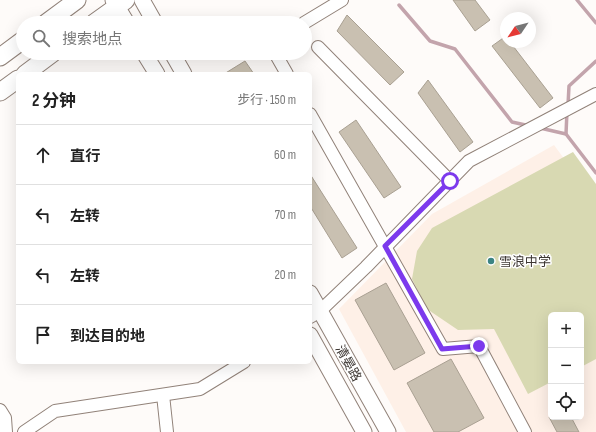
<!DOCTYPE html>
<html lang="zh">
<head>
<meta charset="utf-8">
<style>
	:root { --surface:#fff; --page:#f2f2f2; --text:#222; --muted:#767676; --line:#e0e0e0 }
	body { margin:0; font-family:"Sofia Sans Condensed","Noto Sans SC",sans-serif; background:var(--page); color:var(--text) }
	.controls { position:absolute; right:12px; bottom:12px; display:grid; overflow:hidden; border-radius:6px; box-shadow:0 4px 16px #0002 }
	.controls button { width:36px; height:36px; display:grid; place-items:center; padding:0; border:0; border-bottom:1px solid var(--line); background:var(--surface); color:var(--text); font:20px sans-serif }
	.compass { position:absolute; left:500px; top:12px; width:36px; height:36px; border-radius:50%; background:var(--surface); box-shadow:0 4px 16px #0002; rotate:235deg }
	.stop { position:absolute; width:12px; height:12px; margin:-9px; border:3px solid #7c3aed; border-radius:50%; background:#fff }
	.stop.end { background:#7c3aed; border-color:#fff; box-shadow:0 1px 4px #0008 }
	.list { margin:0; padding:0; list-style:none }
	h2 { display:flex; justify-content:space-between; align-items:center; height:52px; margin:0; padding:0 16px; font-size:17px }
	h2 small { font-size:13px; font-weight:400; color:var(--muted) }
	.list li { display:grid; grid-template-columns:26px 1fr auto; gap:12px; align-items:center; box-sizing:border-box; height:60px; padding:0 16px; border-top:1px solid var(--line) }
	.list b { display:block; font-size:15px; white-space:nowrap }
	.list em { font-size:13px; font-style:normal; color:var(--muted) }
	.icon { flex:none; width:22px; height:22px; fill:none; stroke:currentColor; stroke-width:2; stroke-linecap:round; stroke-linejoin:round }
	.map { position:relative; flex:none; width:596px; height:432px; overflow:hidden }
	.search { position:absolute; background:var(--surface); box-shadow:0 4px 16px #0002; left:16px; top:16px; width:296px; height:44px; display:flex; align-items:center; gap:10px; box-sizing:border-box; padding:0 14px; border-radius:22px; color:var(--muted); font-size:15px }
	.panel { position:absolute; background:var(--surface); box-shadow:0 4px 16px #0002; left:16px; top:72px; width:296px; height:292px; border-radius:6px }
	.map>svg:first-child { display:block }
	.built { fill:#fef0e7; fill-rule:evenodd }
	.green { fill:#d8d9b2 }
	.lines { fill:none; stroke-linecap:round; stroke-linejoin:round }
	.stream { stroke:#c3a4ac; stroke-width:3.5 }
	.building { fill:#c9c0b1; stroke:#a9a092 }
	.minor-casing { stroke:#918279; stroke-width:14 }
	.tertiary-casing { stroke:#918279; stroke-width:17 }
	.secondary-casing { stroke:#918279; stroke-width:19 }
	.minor { stroke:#fff; stroke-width:12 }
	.tertiary { stroke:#fff; stroke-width:15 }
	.secondary { stroke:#fff; stroke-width:17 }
	.route { stroke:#7c3aed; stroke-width:5 }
	.poi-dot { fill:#3c8483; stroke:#fff; stroke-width:1.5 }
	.labels { text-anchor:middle; stroke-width:3; stroke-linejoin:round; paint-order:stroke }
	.poi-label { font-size:13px; fill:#3d3733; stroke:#fff; text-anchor:start }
	.street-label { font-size:13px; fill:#3d3733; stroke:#fff }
</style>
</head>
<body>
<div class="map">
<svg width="596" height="432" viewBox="0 0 596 432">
	<rect width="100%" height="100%" fill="#fefbf9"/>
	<path class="built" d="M 554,145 L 596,202 L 596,432 L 406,432 L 339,309 L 432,214 ZM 551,315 L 581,315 L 581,417 L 551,417 Z"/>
	<path class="green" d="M 573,152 L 596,184 L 596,359 L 581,367 L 581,315 L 551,315 L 551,382 L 528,394 L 494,329 L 458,330 L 427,309 L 412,279 L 417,251 L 432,228 Z"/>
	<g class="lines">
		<g class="stream">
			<path d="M 577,0 L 596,23"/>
			<path d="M 399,5 L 430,41 L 455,49 L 512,122 L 530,126"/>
			<path d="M 568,105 L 569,86 L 596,61"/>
			<path d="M 540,128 L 566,134 L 596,173"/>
			<path d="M 566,134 L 567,111"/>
		</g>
	</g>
	<g class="building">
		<path d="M 453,0 L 475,0 L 490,20 L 475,31 Z"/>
		<path d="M 347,15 L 404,72 L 390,85 L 337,31 Z"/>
		<path d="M 506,36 L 506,42 L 510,42 L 553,98 L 540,108 L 492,46 Z"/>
		<path d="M 245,61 L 254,74 L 224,74 Z"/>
		<path d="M 428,80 L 473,142 L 460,152 L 418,93 Z"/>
		<path d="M 356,120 L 401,187 L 384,198 L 339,132 Z"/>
		<path d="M 310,174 L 357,248 L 342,258 L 310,206 Z"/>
		<path d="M 386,283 L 425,353 L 394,370 L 355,300 Z"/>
		<path d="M 451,359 L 484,418 L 458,432 L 434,432 L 407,383 Z"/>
		<path d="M 549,417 L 571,417 L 579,432 L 557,432 Z"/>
	</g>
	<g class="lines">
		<defs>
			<g id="minor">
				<path d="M 304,23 L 342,0"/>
				<path d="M 318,47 L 450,181"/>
				<path d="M 275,53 L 287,74"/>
				<path d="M 310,114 L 443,349 L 479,346 L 525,432"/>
				<path d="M 310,317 L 320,311 L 366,267 L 469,161 L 596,94"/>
				<path d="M 163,395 L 167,432"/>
				<path d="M 0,410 L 5,418 L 6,432"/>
				<path d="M 24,432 L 55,411 L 200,389 L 244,362"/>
			</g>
			<g id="tertiary">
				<path d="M 113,0 L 127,23"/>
				<path d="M 142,0 L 155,23"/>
				<path d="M 144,53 L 157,74"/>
				<path d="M 172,53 L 184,74"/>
				<path d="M 310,293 L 388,432"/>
				<path d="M 310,335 L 364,432"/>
			</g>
			<g id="secondary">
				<path d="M 46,23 L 77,0"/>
				<path d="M 94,23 L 126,0"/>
				<path d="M 0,57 L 23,40"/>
				<path d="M 25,74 L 53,53"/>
				<path d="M 0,92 L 18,79"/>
			</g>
		</defs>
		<use href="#minor" class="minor-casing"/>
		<use href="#tertiary" class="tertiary-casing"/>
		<use href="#secondary" class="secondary-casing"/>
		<use href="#minor" class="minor"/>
		<use href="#tertiary" class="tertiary"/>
		<use href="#secondary" class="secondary"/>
	</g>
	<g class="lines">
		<path class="route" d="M 450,181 L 385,246 L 442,349 L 479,346"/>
	</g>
	<circle class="poi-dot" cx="491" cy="261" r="4"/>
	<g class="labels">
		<g class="poi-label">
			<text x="499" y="266">雪浪中学</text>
		</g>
		<g class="street-label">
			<text transform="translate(349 363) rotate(61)" y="5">清晏路</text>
		</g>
	</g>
</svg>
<div class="controls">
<button>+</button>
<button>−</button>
<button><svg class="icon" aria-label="locate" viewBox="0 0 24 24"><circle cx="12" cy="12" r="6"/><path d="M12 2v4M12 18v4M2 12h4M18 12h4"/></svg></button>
</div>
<svg class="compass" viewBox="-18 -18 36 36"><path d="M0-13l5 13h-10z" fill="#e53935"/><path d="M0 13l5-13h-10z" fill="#767676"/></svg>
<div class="stop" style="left:450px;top:181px"></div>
<div class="stop end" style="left:479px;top:346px"></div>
<div class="search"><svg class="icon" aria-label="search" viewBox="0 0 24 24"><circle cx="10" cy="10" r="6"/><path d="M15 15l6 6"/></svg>搜索地点</div>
<section class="panel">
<h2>2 分钟<small>步行 · 150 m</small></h2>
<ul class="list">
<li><svg class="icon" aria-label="ahead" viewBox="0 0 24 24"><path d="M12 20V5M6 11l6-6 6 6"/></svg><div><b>直行</b></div><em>60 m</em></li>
<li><svg class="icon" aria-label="left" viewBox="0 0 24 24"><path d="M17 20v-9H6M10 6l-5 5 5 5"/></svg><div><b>左转</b></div><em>70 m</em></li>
<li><svg class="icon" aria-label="left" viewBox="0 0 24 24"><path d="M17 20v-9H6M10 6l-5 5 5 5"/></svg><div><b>左转</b></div><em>20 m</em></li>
<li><svg class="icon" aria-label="arrive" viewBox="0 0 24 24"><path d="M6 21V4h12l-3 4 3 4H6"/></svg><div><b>到达目的地</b></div></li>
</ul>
</section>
</div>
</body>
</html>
